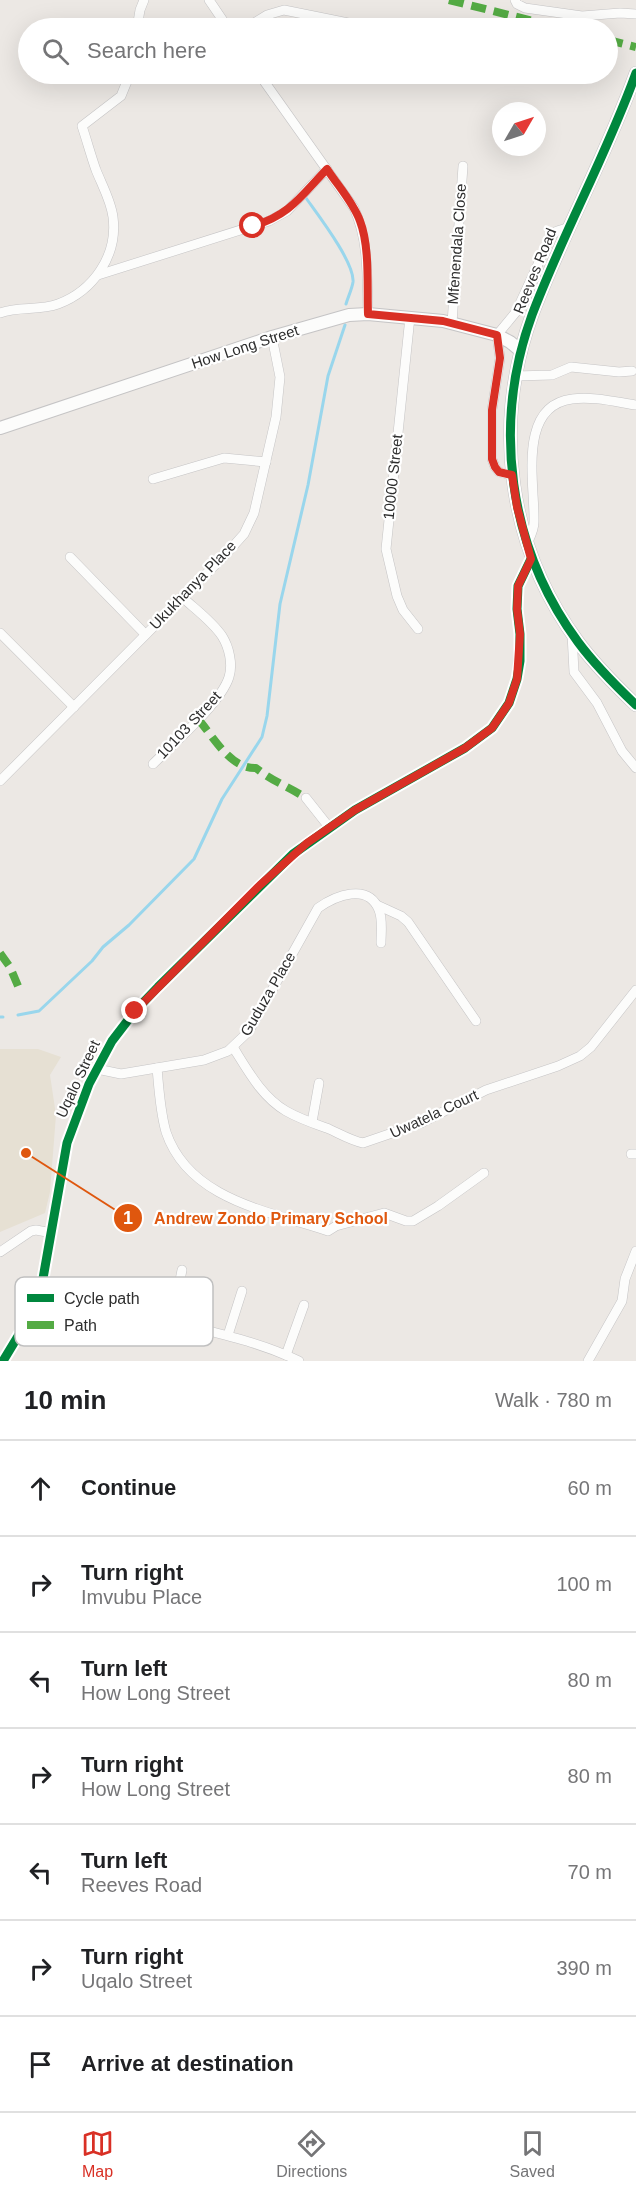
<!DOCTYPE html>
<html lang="en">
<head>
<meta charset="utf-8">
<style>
	:root { --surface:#fff; --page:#f2f2f2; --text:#202124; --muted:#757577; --line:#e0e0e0; --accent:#d93025 }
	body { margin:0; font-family:Arial,sans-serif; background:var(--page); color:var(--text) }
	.compass { position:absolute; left:492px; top:102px; width:54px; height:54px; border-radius:50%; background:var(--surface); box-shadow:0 6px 24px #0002; rotate:51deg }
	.stop { position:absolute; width:18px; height:18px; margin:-14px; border:4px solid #d93025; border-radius:50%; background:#fff }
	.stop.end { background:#d93025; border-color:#fff; box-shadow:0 2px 6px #0008 }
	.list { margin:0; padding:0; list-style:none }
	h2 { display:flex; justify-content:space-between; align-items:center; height:78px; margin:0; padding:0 24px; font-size:26px }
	h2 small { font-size:20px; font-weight:400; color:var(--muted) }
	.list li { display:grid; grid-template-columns:39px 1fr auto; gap:18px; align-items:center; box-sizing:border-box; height:96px; padding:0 24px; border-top:2px solid var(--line) }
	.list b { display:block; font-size:22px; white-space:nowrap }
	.list p { margin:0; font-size:20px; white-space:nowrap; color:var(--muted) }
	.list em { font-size:20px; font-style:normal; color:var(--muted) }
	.icon { flex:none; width:33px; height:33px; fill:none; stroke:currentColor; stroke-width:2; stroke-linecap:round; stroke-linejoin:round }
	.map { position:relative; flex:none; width:636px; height:1361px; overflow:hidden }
	.search { position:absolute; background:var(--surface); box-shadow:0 6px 24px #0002; left:18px; right:18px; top:18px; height:66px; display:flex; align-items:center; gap:15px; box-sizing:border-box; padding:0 21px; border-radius:33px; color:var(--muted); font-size:22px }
	.sheet { height:750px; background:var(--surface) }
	nav { display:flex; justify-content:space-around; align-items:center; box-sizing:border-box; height:84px; border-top:2px solid var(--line); background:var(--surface); font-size:16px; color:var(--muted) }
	nav a { display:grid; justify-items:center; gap:3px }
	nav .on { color:var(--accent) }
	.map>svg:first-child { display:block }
	.education { fill:#e6e0d3 }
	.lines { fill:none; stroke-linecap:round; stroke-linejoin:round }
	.stream { stroke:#99d6ec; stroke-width:3 }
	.street-casing { stroke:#c5c4c5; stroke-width:10 }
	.secondary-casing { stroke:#c5c4c5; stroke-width:14 }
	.street { stroke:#fcfcfb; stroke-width:9 }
	.secondary { stroke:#fcfcfb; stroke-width:12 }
	.quiet { stroke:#54ab44; stroke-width:8; stroke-dasharray:15 8; stroke-linecap:butt }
	.cycleway-casing { stroke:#fff; stroke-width:13 }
	.cycleway { stroke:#00873e; stroke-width:9 }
	.route { stroke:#d93025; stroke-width:8 }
	.labels { text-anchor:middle; stroke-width:4.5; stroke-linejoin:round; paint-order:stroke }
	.street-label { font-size:15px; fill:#2e2e2e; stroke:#fff }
	.key { fill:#fff; stroke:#c0c0c0; stroke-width:1.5 }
	.key-label { font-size:16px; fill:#2e2e2e }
	.leader { fill:none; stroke:#df570e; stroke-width:2 }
	.callout-dot { fill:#df570e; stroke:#fff; stroke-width:2 }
	.mark-label { font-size:18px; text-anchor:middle; font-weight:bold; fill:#fff }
	.callout-label { font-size:16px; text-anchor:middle; font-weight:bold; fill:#df570e; stroke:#fff; stroke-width:4.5; stroke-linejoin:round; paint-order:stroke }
</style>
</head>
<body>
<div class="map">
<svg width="636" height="1361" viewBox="0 0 636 1361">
	<rect width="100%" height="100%" fill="#ece8e4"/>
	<path class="education" d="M 0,1049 L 38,1049 L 61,1057 L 50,1075 L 56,1115 L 50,1192 L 45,1213 L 0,1232 Z"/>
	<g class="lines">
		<g class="stream">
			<path d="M 306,198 C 318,215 355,263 353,282 C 352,289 348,297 346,304"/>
			<path d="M 18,1015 L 39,1011 L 92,961 L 103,947 L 129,925 L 194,859 L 222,799 L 262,737 L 267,716 L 280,604 L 308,485 L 328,376 L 345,325"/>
			<path d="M 0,1017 L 3,1017"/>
		</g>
		<defs>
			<g id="street">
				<path d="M 209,0 L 228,28"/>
				<path d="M 515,0 L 517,4 L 525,8 L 582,16 L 620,13 L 636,14"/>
				<path d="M 137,28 L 140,10 L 144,0"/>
				<path d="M 246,28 L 267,15 L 284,10 L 373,28"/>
				<path d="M 259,74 L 354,208 C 369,241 367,278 368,314"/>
				<path d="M 419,74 L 420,75"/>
				<path d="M 98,275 L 269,221 L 287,211 L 327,169"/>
				<path d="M 0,313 C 19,306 39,311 58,304 C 93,291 118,256 113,217 C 111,201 102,185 96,170 C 91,156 87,141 82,126 L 121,96 L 130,74"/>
				<path d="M 410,317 L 386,549 L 397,596 L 403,610 L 418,629"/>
				<path d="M 452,323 L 463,166"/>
				<path d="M 515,376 L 552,375 L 571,367 L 619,372 L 632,371"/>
				<path d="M 512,475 L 499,472 L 495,467 L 492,459 L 492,410 L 500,358 L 497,335 L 516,312 L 551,236 L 557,231 L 570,227"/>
				<path d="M 153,479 L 224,458 L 266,462"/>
				<path d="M 527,544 C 530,537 534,530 534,522 C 535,484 517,406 572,399 C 592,396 616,402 636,405"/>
				<path d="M 70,557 L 145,634"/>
				<path d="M 0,633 L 74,707"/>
				<path d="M 572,634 L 574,672 L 597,703 L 622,751 L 636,768"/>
				<path d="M 153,764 C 173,744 221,703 229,677 C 233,664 229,647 222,636 C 212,621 195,609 182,597"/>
				<path d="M 0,781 L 226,554 L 244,534 L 254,513 L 276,417 L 280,377 L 272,337"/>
				<path d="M 306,798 L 329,827"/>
				<path d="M 377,905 L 401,916 L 408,922 L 476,1021"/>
				<path d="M 233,1047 C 248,1071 262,1097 286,1111 C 300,1119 315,1124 329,1129 C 340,1134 352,1141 363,1143 L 421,1123 L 486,1090 L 558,1066 L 580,1056 L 591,1047 L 636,990"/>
				<path d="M 157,1068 C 159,1089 160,1111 166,1132 C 189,1200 269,1211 328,1231 L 336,1226 L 384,1213 L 406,1221 L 413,1221 L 438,1206 L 484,1173"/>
				<path d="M 97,1069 L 121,1074 L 204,1060 L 228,1051 L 249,1031 L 318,908 C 335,896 368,882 379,910 C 383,920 381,932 381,943"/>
				<path d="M 312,1122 L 319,1083"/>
				<path d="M 631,1154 L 636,1154"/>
				<path d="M 0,1252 L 31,1231 L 36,1230 L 52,1233"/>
				<path d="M 42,1284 C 86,1295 128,1309 171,1321 C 214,1333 258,1341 299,1361"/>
				<path d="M 172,1321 L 182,1270"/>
				<path d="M 228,1335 L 242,1291"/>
				<path d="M 286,1355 L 304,1305"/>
				<path d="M 3,1361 L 29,1318 L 42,1284 L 67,1143 L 89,1084 L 112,1041 L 135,1011 L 158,987 L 293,854 L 355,810 L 465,748 L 492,728 L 509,703 L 517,679 L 520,661 L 520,634 L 517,609 L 518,586 L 531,559"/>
				<path d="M 588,1361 L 622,1301 L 625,1279 L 636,1251"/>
			</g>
			<g id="secondary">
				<path d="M 636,73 C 606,156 563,233 532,315 C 492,425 508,547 578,642 C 595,665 615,685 636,705"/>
				<path d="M 0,428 L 272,337 L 349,315 L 368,314 L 443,321 L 497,335 L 510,342 L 521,351"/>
			</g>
		</defs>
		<use href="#street" class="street-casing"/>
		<use href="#secondary" class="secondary-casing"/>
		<use href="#street" class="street"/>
		<use href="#secondary" class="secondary"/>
		<g class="quiet">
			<path d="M 449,0 L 561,28"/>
			<path d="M 608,40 L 636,47"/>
			<path d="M 198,719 C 213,736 230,769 256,768 C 272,781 289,787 306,798"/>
			<path d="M 0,953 L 10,967 L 18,986"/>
		</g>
		<defs>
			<g id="cycleway">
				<path d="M 636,73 C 606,156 563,233 532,315 C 492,425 508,547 578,642 C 595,665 615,685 636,705"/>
				<path d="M 3,1361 L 29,1318 L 42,1284 L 67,1143 L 89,1084 L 112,1041 L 135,1011 L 158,987 L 293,854 L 355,810 L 465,748 L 492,728 L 509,703 L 517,679 L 520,661 L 520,634 L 517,609 L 518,586 L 531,559"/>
			</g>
		</defs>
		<use href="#cycleway" class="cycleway-casing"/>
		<use href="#cycleway" class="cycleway"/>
	</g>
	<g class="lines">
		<path class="route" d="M 135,1011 L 260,885 L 307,843 L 355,810 L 465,748 L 492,728 L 509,703 L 517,679 L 520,634 L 517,609 L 518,586 L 531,559 L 517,507 L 512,475 L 499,472 L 495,467 L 492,459 L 492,410 L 500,358 L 497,335 L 443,321 L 368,314 C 367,286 370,247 360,221 C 353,202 338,186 327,169 C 301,196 290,215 253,226"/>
	</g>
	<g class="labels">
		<g class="street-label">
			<text transform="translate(457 244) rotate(-86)" y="5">Mfenendala Close</text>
			<text transform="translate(535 271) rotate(-68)" y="5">Reeves Road</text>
			<text transform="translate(245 347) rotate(-18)" y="5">How Long Street</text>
			<text transform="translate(393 477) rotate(-84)" y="5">10000 Street</text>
			<text transform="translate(193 585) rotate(-46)" y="5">Ukukhanya Place</text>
			<text transform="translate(189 725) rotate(-47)" y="5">10103 Street</text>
			<text transform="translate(268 994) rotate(-60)" y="5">Guduza Place</text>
			<text transform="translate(78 1079) rotate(-65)" y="5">Uqalo Street</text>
			<text transform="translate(434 1114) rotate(-25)" y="5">Uwatela Court</text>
		</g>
	</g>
	<rect x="15" y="1277" width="198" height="69" rx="9" class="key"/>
	<rect x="27" y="1294" width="27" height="8" fill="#00873e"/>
	<rect x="27" y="1321" width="27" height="8" fill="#54ab44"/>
	<g class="key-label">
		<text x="64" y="1304">Cycle path</text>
		<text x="64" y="1331">Path</text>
	</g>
	<path class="leader" d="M26 1153L128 1218"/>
	<g class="callout-dot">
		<circle cx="26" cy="1153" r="6"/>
		<circle cx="128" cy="1218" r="15"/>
	</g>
	<g class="mark-label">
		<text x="128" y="1224">1</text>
	</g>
	<g class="callout-label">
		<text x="271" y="1224">Andrew Zondo Primary School</text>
	</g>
</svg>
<svg class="compass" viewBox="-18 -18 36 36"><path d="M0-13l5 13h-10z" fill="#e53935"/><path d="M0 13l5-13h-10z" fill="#757577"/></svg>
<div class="stop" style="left:253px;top:226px"></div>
<div class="stop end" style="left:135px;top:1011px"></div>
<div class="search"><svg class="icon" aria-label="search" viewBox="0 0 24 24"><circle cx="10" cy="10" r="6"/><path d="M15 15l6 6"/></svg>Search here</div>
</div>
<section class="sheet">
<h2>10 min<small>Walk · 780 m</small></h2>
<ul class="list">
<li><svg class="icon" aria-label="ahead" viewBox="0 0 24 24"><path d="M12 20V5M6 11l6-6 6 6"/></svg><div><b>Continue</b></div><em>60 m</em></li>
<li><svg class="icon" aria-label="right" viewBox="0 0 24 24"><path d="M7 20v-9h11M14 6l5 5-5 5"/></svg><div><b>Turn right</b><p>Imvubu Place</p></div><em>100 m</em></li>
<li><svg class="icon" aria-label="left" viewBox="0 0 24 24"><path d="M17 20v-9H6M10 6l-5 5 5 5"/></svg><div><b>Turn left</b><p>How Long Street</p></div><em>80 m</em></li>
<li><svg class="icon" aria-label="right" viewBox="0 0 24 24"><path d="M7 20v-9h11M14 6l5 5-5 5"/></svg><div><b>Turn right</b><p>How Long Street</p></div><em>80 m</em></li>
<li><svg class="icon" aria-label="left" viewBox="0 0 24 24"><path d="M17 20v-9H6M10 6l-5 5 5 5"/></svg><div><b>Turn left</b><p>Reeves Road</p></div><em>70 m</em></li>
<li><svg class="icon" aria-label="right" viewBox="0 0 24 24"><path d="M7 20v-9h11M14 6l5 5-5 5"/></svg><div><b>Turn right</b><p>Uqalo Street</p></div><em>390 m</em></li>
<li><svg class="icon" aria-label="arrive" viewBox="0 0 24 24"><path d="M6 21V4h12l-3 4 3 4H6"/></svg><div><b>Arrive at destination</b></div></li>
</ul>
</section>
<nav>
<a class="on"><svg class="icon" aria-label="map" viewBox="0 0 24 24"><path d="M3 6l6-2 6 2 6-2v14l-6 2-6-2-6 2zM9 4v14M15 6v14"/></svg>Map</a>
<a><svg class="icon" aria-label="directions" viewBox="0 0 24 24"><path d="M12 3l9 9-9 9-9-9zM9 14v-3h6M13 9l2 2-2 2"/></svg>Directions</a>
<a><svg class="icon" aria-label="saved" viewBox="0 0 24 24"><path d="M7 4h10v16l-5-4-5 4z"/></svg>Saved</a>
</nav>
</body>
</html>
